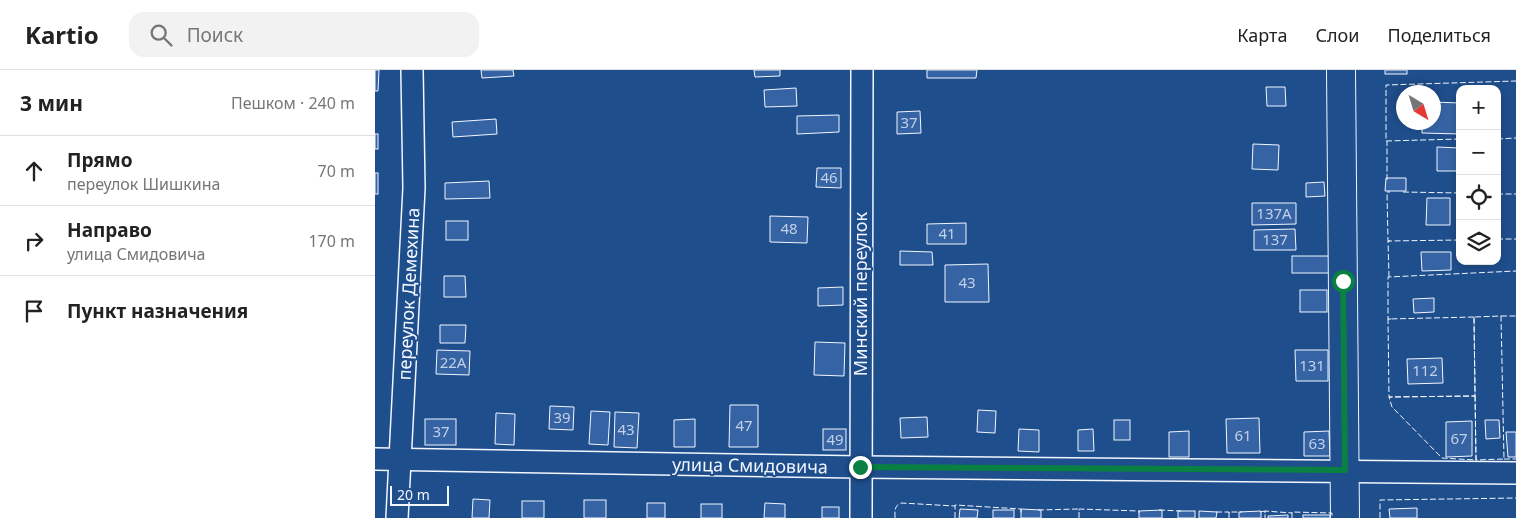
<!DOCTYPE html>
<html lang="ru">
<head>
<meta charset="utf-8">
<style>
	:root { --surface:#fff; --page:#f2f2f2; --text:#222; --muted:#767676; --line:#e0e0e0 }
	body { margin:0; font-family:"Noto Sans",sans-serif; background:var(--page); color:var(--text) }
	.controls { position:absolute; right:15px; top:15px; display:grid; overflow:hidden; border-radius:10px; box-shadow:0 2px 8px #0003 }
	.controls button { width:45px; height:45px; display:grid; place-items:center; padding:0; border:0; border-bottom:1px solid var(--line); background:var(--surface); color:var(--text); font:25px sans-serif }
	.compass { position:absolute; left:1021px; top:15px; width:45px; height:45px; border-radius:50%; background:var(--surface); box-shadow:0 2px 8px #0003; rotate:142deg }
	.scale { position:absolute; left:15px; bottom:12px; width:59px; box-sizing:border-box; padding-left:5px; border:2px solid #f2f6ff; border-top:0; font-size:14px; line-height:18px; white-space:nowrap; color:#f2f6ff; -webkit-text-stroke:4px #1f4e8c; paint-order:stroke }
	.stop { position:absolute; width:15px; height:15px; margin:-11px; border:4px solid #0b8043; border-radius:50%; background:#fff }
	.stop.end { background:#0b8043; border-color:#fff; box-shadow:0 1px 5px #0008 }
	.list { margin:0; padding:0; list-style:none }
	h2 { display:flex; justify-content:space-between; align-items:center; height:65px; margin:0; padding:0 20px; font-size:21px }
	h2 small { font-size:16px; font-weight:400; color:var(--muted) }
	.list li { display:grid; grid-template-columns:32px 1fr auto; gap:15px; align-items:center; box-sizing:border-box; height:70px; padding:0 20px; border-top:1px solid var(--line) }
	.list b { display:block; font-size:19px; white-space:nowrap }
	.list p { margin:0; font-size:16px; white-space:nowrap; color:var(--muted) }
	.list em { font-size:16px; font-style:normal; color:var(--muted) }
	.icon { flex:none; width:28px; height:28px; fill:none; stroke:currentColor; stroke-width:2; stroke-linecap:round; stroke-linejoin:round }
	.map { position:relative; flex:none; width:1141px; height:448px; overflow:hidden }
	header { display:flex; align-items:center; gap:30px; box-sizing:border-box; height:70px; padding:0 25px; background:var(--surface); border-bottom:1px solid var(--line) }
	header strong { font-size:24px }
	nav { display:flex; gap:28px; margin-inline-start:auto; font-size:18px }
	.search { width:350px; height:45px; background:var(--page); display:flex; align-items:center; gap:12px; box-sizing:border-box; padding:0 18px; border-radius:15px; color:var(--muted); font-size:19px }
	main { display:flex }
	aside { flex:1; background:var(--surface) }
	.map>svg:first-child { display:block }
	.building { fill:#3563a3; stroke:#f2f6ff }
	.lines { fill:none; stroke-linecap:round; stroke-linejoin:round }
	.minor-casing { stroke:#f2f6ff; stroke-width:24 }
	.major-casing { stroke:#f2f6ff; stroke-width:30 }
	.minor { stroke:#1f4e8c; stroke-width:21 }
	.major { stroke:#1f4e8c; stroke-width:28 }
	.fence { stroke:#f2f6ff; stroke-width:1; stroke-dasharray:6 2.5; stroke-linecap:butt }
	.route { stroke:#0b8043; stroke-width:6 }
	.labels { text-anchor:middle; stroke-width:4; stroke-linejoin:round; paint-order:stroke }
	.number-label { font-size:15px; fill:#c3d1e8 }
	.street-label { font-size:18px; fill:#f2f6ff; stroke:#1f4e8c }
</style>
</head>
<body>
<header>
<strong>Kartio</strong>
<div class="search"><svg class="icon" aria-label="search" viewBox="0 0 24 24"><circle cx="10" cy="10" r="6"/><path d="M15 15l6 6"/></svg>Поиск</div>
<nav><a>Карта</a><a>Слои</a><a>Поделиться</a></nav>
</header>
<main>
<aside>
<h2>3 мин<small>Пешком · 240 m</small></h2>
<ul class="list">
<li><svg class="icon" aria-label="ahead" viewBox="0 0 24 24"><path d="M12 20V5M6 11l6-6 6 6"/></svg><div><b>Прямо</b><p>переулок Шишкина</p></div><em>70 m</em></li>
<li><svg class="icon" aria-label="right" viewBox="0 0 24 24"><path d="M7 20v-9h11M14 6l5 5-5 5"/></svg><div><b>Направо</b><p>улица Смидовича</p></div><em>170 m</em></li>
<li><svg class="icon" aria-label="arrive" viewBox="0 0 24 24"><path d="M6 21V4h12l-3 4 3 4H6"/></svg><div><b>Пункт назначения</b></div></li>
</ul>
</aside>
<div class="map">
<svg width="1141" height="448" viewBox="0 0 1141 448">
	<rect width="100%" height="100%" fill="#1f4e8c"/>
	<g class="building">
		<path d="M 0,0 L 4,0 L 3,21 L 0,21 Z"/>
		<path d="M 106,0 L 138,0 L 139,6 L 107,8 Z"/>
		<path d="M 379,0 L 405,0 L 405,6 L 380,7 Z"/>
		<path d="M 552,0 L 602,0 L 601,8 L 552,8 Z"/>
		<rect x="1010" y="0" width="22" height="4"/>
		<path d="M 891,17 L 910,17 L 911,36 L 892,36 Z"/>
		<path d="M 421,18 L 422,36 L 390,37 L 389,20 Z"/>
		<path d="M 1058,32 L 1085,33 L 1085,64 L 1047,63 L 1047,52 L 1058,52 Z"/>
		<path d="M 545,41 L 546,63 L 522,64 L 522,42 Z"/>
		<path d="M 464,45 L 464,62 L 422,64 L 422,46 Z"/>
		<path d="M 121,49 L 122,64 L 78,67 L 77,52 Z"/>
		<rect x="0" y="64" width="3" height="15"/>
		<path d="M 878,74 L 904,75 L 903,100 L 877,99 Z"/>
		<path d="M 1062,77 L 1085,78 L 1085,101 L 1062,101 Z"/>
		<path d="M 442,98 L 466,98 L 466,118 L 441,117 Z"/>
		<rect x="0" y="103" width="3" height="21"/>
		<path d="M 1011,108 L 1031,108 L 1031,121 L 1010,121 Z"/>
		<path d="M 114,111 L 115,128 L 70,129 L 70,113 Z"/>
		<path d="M 949,112 L 950,126 L 931,127 L 931,113 Z"/>
		<path d="M 1052,128 L 1075,128 L 1075,155 L 1051,155 Z"/>
		<path d="M 877,133 L 921,133 L 921,154 L 877,155 Z"/>
		<path d="M 395,146 L 433,147 L 432,173 L 395,172 Z"/>
		<rect x="71" y="151" width="22" height="19"/>
		<path d="M 591,153 L 591,174 L 552,174 L 552,154 Z"/>
		<path d="M 920,159 L 921,180 L 879,180 L 879,160 Z"/>
		<path d="M 525,181 L 557,182 L 558,195 L 525,195 Z"/>
		<path d="M 1046,182 L 1076,182 L 1076,200 L 1047,201 Z"/>
		<rect x="917" y="186" width="37" height="17"/>
		<path d="M 613,194 L 614,232 L 570,232 L 570,195 Z"/>
		<path d="M 69,206 L 90,206 L 91,227 L 69,227 Z"/>
		<path d="M 468,217 L 468,235 L 443,236 L 443,218 Z"/>
		<rect x="925" y="220" width="27" height="22"/>
		<path d="M 1059,228 L 1059,242 L 1039,243 L 1038,229 Z"/>
		<path d="M 65,255 L 91,255 L 90,273 L 65,273 Z"/>
		<path d="M 440,272 L 470,273 L 469,306 L 439,305 Z"/>
		<path d="M 62,280 L 95,281 L 94,305 L 61,304 Z"/>
		<path d="M 920,280 L 953,280 L 953,311 L 921,311 Z"/>
		<path d="M 1067,288 L 1068,313 L 1033,314 L 1032,289 Z"/>
		<path d="M 355,335 L 383,335 L 383,377 L 354,377 Z"/>
		<path d="M 175,336 L 199,337 L 198,360 L 174,359 Z"/>
		<path d="M 603,340 L 621,341 L 620,363 L 602,362 Z"/>
		<path d="M 216,341 L 235,342 L 233,375 L 214,374 Z"/>
		<path d="M 240,342 L 264,343 L 262,378 L 239,377 Z"/>
		<path d="M 121,343 L 140,344 L 139,375 L 120,374 Z"/>
		<path d="M 552,347 L 553,367 L 526,368 L 525,348 Z"/>
		<path d="M 884,348 L 885,383 L 852,383 L 851,349 Z"/>
		<rect x="50" y="349" width="31" height="26"/>
		<path d="M 320,349 L 320,377 L 299,377 L 299,350 Z"/>
		<rect x="739" y="350" width="16" height="20"/>
		<path d="M 1110,350 L 1124,350 L 1125,368 L 1111,369 Z"/>
		<path d="M 1097,351 L 1097,386 L 1071,387 L 1071,352 Z"/>
		<rect x="448" y="359" width="23" height="21"/>
		<path d="M 644,359 L 664,360 L 664,382 L 643,381 Z"/>
		<path d="M 718,359 L 719,381 L 703,381 L 703,360 Z"/>
		<path d="M 814,361 L 814,387 L 794,387 L 794,362 Z"/>
		<path d="M 954,361 L 955,386 L 929,386 L 929,362 Z"/>
		<path d="M 1131,362 L 1141,362 L 1141,387 L 1133,387 Z"/>
		<path d="M 98,429 L 115,430 L 114,448 L 97,448 Z"/>
		<rect x="209" y="430" width="22" height="18"/>
		<rect x="147" y="431" width="22" height="17"/>
		<rect x="272" y="433" width="18" height="15"/>
		<path d="M 390,433 L 410,434 L 410,448 L 389,448 Z"/>
		<rect x="326" y="434" width="21" height="14"/>
		<rect x="447" y="437" width="17" height="11"/>
		<path d="M 1042,438 L 1042,448 L 1015,448 L 1014,439 Z"/>
		<path d="M 585,439 L 603,440 L 602,448 L 584,448 Z"/>
		<path d="M 646,439 L 666,440 L 666,448 L 646,448 Z"/>
		<rect x="618" y="440" width="21" height="8"/>
		<path d="M 787,440 L 787,448 L 764,448 L 764,441 Z"/>
		<rect x="803" y="441" width="17" height="7"/>
		<path d="M 824,441 L 842,442 L 841,448 L 824,448 Z"/>
		<path d="M 886,441 L 886,448 L 864,448 L 864,442 Z"/>
		<path d="M 913,445 L 913,448 L 893,448 L 893,446 Z"/>
		<rect x="928" y="445" width="27" height="3"/>
	</g>
	<g class="lines">
		<defs>
			<g id="minor">
				<path d="M 0,389 L 485,397 L 1141,403"/>
				<path d="M 22,448 L 39,118 L 37,0"/>
				<path d="M 486,448 L 487,0"/>
			</g>
			<path id="major" d="M 966,0 L 970,448"/>
		</defs>
		<use href="#minor" class="minor-casing"/>
		<use href="#major" class="major-casing"/>
		<use href="#minor" class="minor"/>
		<use href="#major" class="major"/>
		<g class="fence">
			<path d="M 1085,69 L 1011,71 L 1011,15 L 1141,11"/>
			<path d="M 1122,69 L 1141,68"/>
			<path d="M 1012,110 L 1012,71"/>
			<path d="M 1028,122 L 1085,123"/>
			<path d="M 1122,124 L 1141,124"/>
			<path d="M 1122,169 L 1141,169"/>
			<path d="M 1015,171 L 1013,171 L 1012,122 L 1015,122"/>
			<path d="M 1014,207 L 1013,171 L 1085,170"/>
			<path d="M 1126,246 L 1141,246"/>
			<path d="M 1099,247 L 1100,326 L 1014,327 L 1013,249 Z"/>
			<path d="M 1016,249 L 1013,249 L 1013,207 L 1141,201"/>
			<path d="M 1100,326 L 1101,390 L 1129,389 L 1126,246 L 1099,247 L 1101,390 L 1067,388 L 1017,337 L 1014,327 L 1100,326"/>
			<path d="M 1129,389 L 1141,389"/>
			<path d="M 663,440 L 704,439 L 704,441"/>
			<path d="M 784,440 L 806,441"/>
			<path d="M 841,442 L 854,442 L 854,443"/>
			<path d="M 885,442 L 890,441 L 890,448"/>
			<path d="M 890,443 L 890,441 L 917,443"/>
			<path d="M 520,448 C 520,441 519,436 526,433 L 580,436"/>
			<path d="M 580,448 L 580,435 L 646,439 L 646,443"/>
			<path d="M 704,448 L 704,439 L 764,441 L 764,443"/>
			<path d="M 854,448 L 854,442 L 867,442"/>
			<path d="M 917,448 L 917,442 L 957,443 L 957,446"/>
			<path d="M 1005,448 L 1005,430 L 1141,428"/>
		</g>
	</g>
	<g class="lines">
		<path class="route" d="M 485,397 L 970,400 L 968,211"/>
	</g>
	<g class="labels">
		<g class="number-label">
			<text x="534" y="58">37</text>
			<text x="454" y="113">46</text>
			<text x="899" y="149">137А</text>
			<text x="414" y="164">48</text>
			<text x="572" y="169">41</text>
			<text x="900" y="175">137</text>
			<text x="592" y="218">43</text>
			<text x="78" y="298">22А</text>
			<text x="937" y="301">131</text>
			<text x="1050" y="306">112</text>
			<text x="187" y="353">39</text>
			<text x="369" y="361">47</text>
			<text x="251" y="365">43</text>
			<text x="66" y="367">37</text>
			<text x="868" y="371">61</text>
			<text x="1084" y="374">67</text>
			<text x="460" y="375">49</text>
			<text x="942" y="379">63</text>
		</g>
		<g class="street-label">
			<text transform="translate(34 224) rotate(-87)" y="6">переулок Демехина</text>
			<text transform="translate(486 224) rotate(-90)" y="6">Минский переулок</text>
			<text transform="translate(375 396) rotate(1)" y="6">улица Смидовича</text>
		</g>
	</g>
</svg>
<div class="controls">
<button>+</button>
<button>−</button>
<button><svg class="icon" aria-label="locate" viewBox="0 0 24 24"><circle cx="12" cy="12" r="6"/><path d="M12 2v4M12 18v4M2 12h4M18 12h4"/></svg></button>
<button><svg class="icon" aria-label="layers" viewBox="0 0 24 24"><path d="M12 4l9 5-9 5-9-5zM3 14l9 5 9-5"/></svg></button>
</div>
<svg class="compass" viewBox="-18 -18 36 36"><path d="M0-13l5 13h-10z" fill="#e53935"/><path d="M0 13l5-13h-10z" fill="#767676"/></svg>
<div class="scale">20 m</div>
<div class="stop" style="left:968px;top:211px"></div>
<div class="stop end" style="left:485px;top:397px"></div>
</div>
</main>
</body>
</html>
